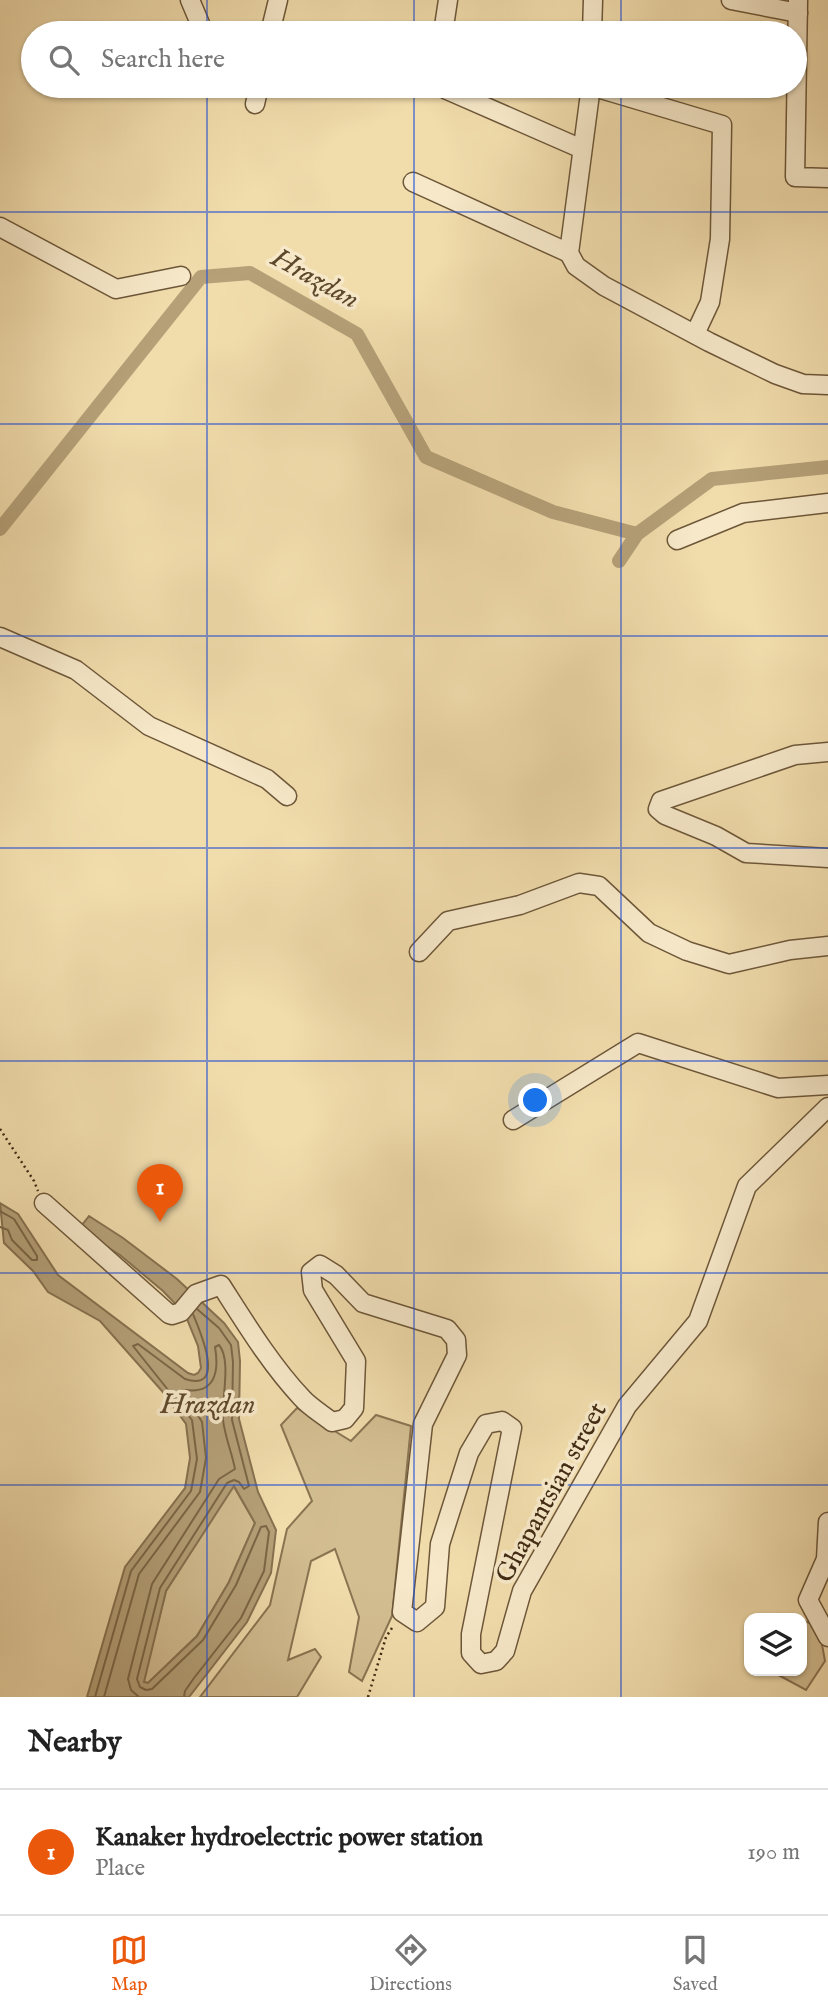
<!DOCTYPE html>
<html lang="en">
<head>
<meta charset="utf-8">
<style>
	:root { --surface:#fff; --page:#f2f2f2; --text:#222; --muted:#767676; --line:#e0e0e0; --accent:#ea580c }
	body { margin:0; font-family:"IM FELL English",serif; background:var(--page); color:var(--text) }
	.controls { position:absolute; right:21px; bottom:21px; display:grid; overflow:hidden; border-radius:14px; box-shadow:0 2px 5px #0004 }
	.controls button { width:63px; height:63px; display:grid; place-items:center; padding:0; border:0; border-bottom:2px solid var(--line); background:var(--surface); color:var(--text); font:35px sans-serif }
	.you { position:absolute; left:536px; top:1101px; width:24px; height:24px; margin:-18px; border:5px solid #fff; border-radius:50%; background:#1a73e8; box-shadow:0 0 0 10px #1a73e833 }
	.badge { display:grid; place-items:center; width:46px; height:46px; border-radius:50%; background:var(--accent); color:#fff; font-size:23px; font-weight:700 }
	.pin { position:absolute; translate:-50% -58px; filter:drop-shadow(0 2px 4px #0008) }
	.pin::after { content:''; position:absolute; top:37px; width:24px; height:21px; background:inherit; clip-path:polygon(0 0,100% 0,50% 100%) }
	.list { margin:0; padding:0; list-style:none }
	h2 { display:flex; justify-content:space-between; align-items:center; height:91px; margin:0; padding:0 28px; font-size:30px }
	h2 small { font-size:23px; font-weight:400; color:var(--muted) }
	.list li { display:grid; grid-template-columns:46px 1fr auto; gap:21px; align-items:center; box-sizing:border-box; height:126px; padding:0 28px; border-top:2px solid var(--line) }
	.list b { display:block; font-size:26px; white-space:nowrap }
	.list p { margin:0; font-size:23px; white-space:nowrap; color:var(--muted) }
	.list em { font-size:23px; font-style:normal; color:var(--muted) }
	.icon { flex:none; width:38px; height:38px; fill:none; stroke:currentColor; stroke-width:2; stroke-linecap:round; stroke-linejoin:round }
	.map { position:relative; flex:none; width:828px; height:1697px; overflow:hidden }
	.search { position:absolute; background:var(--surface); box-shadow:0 2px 5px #0004; left:21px; right:21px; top:21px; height:77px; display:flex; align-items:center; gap:18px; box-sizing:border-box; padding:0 24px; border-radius:38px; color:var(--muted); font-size:26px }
	.sheet { height:217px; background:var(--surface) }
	nav { display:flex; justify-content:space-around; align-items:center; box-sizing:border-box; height:98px; border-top:2px solid var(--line); background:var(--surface); font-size:19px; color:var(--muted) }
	nav a { display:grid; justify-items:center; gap:4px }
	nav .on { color:var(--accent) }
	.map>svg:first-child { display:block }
	.green { fill:#d3be92; stroke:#8a7452; stroke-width:2 }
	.water { fill:#b5a078; stroke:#877150; stroke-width:2; fill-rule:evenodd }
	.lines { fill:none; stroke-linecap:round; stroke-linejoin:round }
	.shore { stroke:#7b6646; stroke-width:2 }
	.canal { stroke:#b5a078; stroke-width:14 }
	.minor-casing { stroke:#6d5739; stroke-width:21 }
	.path { stroke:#412b13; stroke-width:2.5; stroke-dasharray:2 3.5; stroke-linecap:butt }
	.minor { stroke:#f6e8c9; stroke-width:18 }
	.grid { fill:none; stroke:#1d4ed8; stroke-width:2; stroke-opacity:0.55 }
	.labels { text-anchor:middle; stroke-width:7; stroke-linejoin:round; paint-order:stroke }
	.street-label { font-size:26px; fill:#412b13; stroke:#f6e8c9 }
	.water-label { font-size:28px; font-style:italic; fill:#5e482c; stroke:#f6e8c9 }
</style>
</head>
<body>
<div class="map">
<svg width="828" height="1697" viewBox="0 0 828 1697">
	<rect width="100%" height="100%" fill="#f1dcac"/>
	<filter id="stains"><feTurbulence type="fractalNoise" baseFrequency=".00286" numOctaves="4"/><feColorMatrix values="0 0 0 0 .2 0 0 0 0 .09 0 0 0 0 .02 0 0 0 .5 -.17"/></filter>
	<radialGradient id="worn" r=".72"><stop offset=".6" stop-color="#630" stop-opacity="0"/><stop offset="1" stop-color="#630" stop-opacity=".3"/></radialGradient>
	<g class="green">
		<path d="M 297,1408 L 351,1441 L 376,1415 L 411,1426 L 392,1616 L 362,1681 L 349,1672 L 359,1617 L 335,1549 L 311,1561 L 288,1660 L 315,1649 L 321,1657 L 297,1697 L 200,1697 L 270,1605 L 287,1529 L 312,1501 L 281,1425 Z"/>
		<path d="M 233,1485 L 255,1523 L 229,1582 L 197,1636 L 148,1683 L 143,1682 L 166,1591 Z"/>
		<path d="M 802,1620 L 814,1625 L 821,1639 L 825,1661 L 806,1690 L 771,1671 L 802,1671 Z"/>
	</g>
	<path class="water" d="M 0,1203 L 18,1214 L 58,1275 L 188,1373 L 194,1375 L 198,1373 L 201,1368 L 198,1346 L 185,1314 L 163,1291 L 120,1255 L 96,1240 L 82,1225 L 89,1216 L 123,1238 L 177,1279 L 224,1323 L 238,1342 L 240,1361 L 239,1419 L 258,1492 L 276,1530 L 271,1573 L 247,1622 L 189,1697 L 87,1697 L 125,1567 L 185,1488 L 190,1458 L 186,1424 L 162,1391 L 100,1321 L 48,1292 L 33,1271 L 4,1243 ZM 234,1486 L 255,1523 L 229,1582 L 197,1636 L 148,1683 L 144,1682 L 166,1591 Z"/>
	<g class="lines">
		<g class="shore">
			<path d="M 0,1211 L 14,1219 L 37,1256 L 37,1260 L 32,1260 L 12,1240 L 8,1230 L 0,1227"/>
			<path d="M 95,1697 L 131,1571 L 191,1491 L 197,1459 L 192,1420 L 133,1346 L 138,1344 L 185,1379 C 228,1393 199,1329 193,1314"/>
			<path d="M 104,1697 L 139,1574 L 200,1492 L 206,1458 L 202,1422 L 184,1393 L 186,1390 C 216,1394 219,1370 215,1347 L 219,1345 C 232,1360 221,1401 223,1420 C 225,1437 232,1453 235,1469 L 219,1479 L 152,1584 L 128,1679 L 131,1690 L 139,1697"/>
			<path d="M 184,1697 L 185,1691 L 194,1678 L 241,1618 L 264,1571 L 269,1532 L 266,1526 L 261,1527 L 236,1585 L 203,1640 L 152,1689 L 146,1690 L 140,1687 L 137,1679 L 160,1588 L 227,1483 L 234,1480 L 239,1482 L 244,1489 L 249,1486 L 232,1420 L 233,1362 L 231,1345 L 219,1328 L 197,1309"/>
		</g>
		<g class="canal">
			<path d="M 0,529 L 201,277 L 250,273 L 357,334 L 426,457 L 553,512 L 637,534"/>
			<path d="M 619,561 L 637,534 L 712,479 L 828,467"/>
		</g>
		<defs>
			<g id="minor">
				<path d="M 190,0 L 204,33"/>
				<path d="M 731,0 L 798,13"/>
				<path d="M 798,0 L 795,177 L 828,178"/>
				<path d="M 270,33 L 278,0"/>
				<path d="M 443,33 L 448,0"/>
				<path d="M 592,33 L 593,0"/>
				<path d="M 442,86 L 447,90 L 582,149"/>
				<path d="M 591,86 L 569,253 L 576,266 L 604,286 L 709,342 L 775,374 L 803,384 L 828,385"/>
				<path d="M 591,86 L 722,125 L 720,239 L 710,302 L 695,334"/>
				<path d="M 255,104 L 259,86"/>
				<path d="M 413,182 L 569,253"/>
				<path d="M 0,227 L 116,289 L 181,276"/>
				<path d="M 677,540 L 743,513 L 828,503"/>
				<path d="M 0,637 L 76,670 L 149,726 L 267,779 L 287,796"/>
				<path d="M 828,752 L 795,755 L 661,801 L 658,809 L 665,815 L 716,836 L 746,853 L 828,858"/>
				<path d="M 419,952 L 448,921 L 520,905 L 579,883 L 599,886 L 649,933 L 687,951 L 729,964 L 790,950 L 828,946"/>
				<path d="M 513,1120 L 638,1043 L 778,1088 L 828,1085"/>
				<path d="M 44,1203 L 169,1314 L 172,1315 L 181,1312 L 196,1294 L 221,1285 C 246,1324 271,1365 302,1398 C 310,1407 322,1414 332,1422 L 345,1419 L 354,1408 L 356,1361 L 313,1290 L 311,1272 L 320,1265 L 336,1275 L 363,1303 L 447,1329 L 456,1340 L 457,1355 L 423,1424 L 402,1612 L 417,1622 L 435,1607 L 440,1544 L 469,1453 L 486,1424 L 502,1421 L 512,1428 L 471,1634 L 471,1653 L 481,1664 L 496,1661 L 505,1651 L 522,1591 L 627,1406 L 698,1321 L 747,1186 L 828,1107"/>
				<path d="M 828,1522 L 826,1559 L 808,1600 L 828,1637"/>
			</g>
		</defs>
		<use href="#minor" class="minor-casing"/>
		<g class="path">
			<path d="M 0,1129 L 34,1181 L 38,1191"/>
			<path d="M 368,1697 L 386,1637 L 394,1625"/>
		</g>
		<use href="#minor" class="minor"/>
	</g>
	<path class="grid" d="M 207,0 L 207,33M 414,0 L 414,33M 621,0 L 621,33M 207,86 L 207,1697M 414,86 L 414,1697M 621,86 L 621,1697M 0,212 L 828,212M 0,424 L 828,424M 0,636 L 828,636M 0,848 L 828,848M 0,1061 L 828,1061M 0,1273 L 828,1273M 0,1485 L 828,1485"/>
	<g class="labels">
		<g class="street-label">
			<text transform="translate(550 1492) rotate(-61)" y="9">Ghapantsian street</text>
		</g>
		<g class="water-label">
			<text transform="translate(316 277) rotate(29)" y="10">Hrazdan</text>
			<text x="208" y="1413">Hrazdan</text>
		</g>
	</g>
	<rect width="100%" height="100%" filter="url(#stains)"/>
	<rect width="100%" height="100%" fill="url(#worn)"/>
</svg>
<div class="controls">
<button><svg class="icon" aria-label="layers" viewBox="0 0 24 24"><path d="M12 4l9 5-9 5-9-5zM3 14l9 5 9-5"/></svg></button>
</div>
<div class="you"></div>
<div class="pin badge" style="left:160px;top:1222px">1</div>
<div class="search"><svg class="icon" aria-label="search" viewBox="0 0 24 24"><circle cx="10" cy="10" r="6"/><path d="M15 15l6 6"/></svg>Search here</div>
</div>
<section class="sheet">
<h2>Nearby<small></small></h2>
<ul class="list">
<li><span class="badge">1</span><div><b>Kanaker hydroelectric power station</b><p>Place</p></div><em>190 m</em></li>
</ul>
</section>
<nav>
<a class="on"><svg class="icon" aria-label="map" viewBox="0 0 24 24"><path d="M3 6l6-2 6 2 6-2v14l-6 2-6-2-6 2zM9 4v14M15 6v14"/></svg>Map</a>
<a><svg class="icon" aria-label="directions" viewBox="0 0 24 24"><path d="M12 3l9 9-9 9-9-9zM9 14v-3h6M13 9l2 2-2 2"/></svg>Directions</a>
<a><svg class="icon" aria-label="saved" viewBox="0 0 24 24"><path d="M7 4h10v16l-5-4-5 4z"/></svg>Saved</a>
</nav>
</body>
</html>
